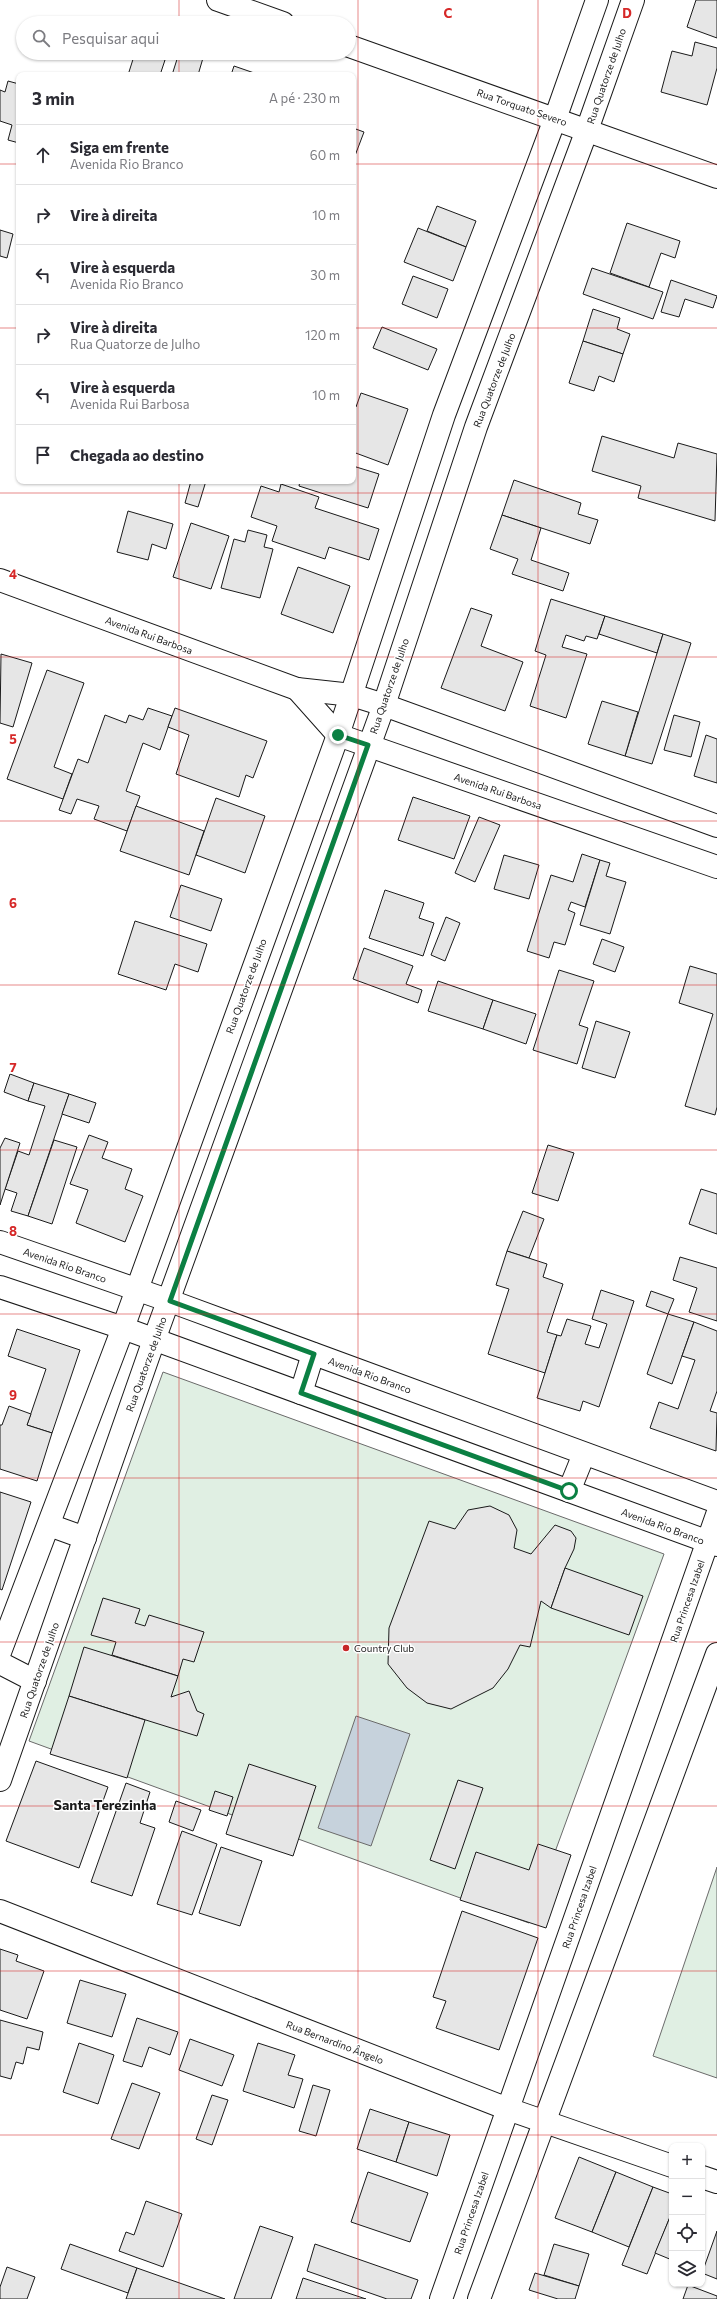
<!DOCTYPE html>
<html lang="pt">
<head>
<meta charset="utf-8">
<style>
	:root { --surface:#fff; --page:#f7f7f7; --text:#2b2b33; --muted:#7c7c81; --line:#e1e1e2 }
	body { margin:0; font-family:Commissioner,sans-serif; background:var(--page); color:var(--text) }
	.controls { position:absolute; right:12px; bottom:12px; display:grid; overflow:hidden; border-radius:8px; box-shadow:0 1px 3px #0004 }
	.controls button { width:36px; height:36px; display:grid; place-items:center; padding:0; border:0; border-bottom:1px solid var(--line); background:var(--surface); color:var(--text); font:20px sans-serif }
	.stop { position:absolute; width:12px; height:12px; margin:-9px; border:3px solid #0b8043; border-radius:50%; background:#fff }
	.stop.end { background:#0b8043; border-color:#fff; box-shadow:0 1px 4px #0008 }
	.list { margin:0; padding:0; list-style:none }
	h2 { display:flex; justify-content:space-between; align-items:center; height:52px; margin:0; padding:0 16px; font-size:17px }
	h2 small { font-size:13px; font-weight:400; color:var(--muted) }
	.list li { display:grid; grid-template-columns:26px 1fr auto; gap:12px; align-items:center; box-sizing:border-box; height:60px; padding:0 16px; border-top:1px solid var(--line) }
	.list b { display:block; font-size:15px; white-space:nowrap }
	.list p { margin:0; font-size:13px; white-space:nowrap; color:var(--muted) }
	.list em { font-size:13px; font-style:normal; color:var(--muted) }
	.icon { flex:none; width:22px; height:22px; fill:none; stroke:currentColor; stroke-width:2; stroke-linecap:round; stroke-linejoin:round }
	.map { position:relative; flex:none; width:717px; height:2299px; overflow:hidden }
	.search { position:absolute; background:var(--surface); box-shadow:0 1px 3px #0004; left:16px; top:16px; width:340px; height:44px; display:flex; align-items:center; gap:10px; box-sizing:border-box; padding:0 14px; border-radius:22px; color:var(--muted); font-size:15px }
	.panel { position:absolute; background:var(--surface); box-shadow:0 1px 3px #0004; left:16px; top:72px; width:340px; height:412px; border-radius:8px }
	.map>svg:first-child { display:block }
	.green { fill:#e0efe3; stroke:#6a6a6a }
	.water { fill:#c6d2dc; stroke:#6a6a6a }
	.building { fill:#e6e6e6; stroke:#1a1a1a }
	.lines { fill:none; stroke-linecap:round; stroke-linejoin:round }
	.minor-casing { stroke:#1a1a1a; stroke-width:24 }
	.minor { stroke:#fff; stroke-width:22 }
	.route { stroke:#0b8043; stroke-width:5 }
	.grid { fill:none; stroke:#d62828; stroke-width:1; stroke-opacity:0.55 }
	.poi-dot { fill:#c62828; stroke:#fff; stroke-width:1.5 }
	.labels { text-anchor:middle; stroke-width:3; stroke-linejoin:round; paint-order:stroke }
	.street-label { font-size:10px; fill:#1a1a1a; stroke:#fff }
	.poi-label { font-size:10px; fill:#1a1a1a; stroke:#fff; text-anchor:start }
	.district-label { font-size:14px; font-weight:bold; fill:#1a1a1a; stroke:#fff }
	.grid-label { font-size:13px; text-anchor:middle; font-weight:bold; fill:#d62828; stroke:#fff; stroke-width:3; stroke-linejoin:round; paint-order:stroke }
</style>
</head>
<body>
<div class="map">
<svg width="717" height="2299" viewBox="0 0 717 2299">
	<rect width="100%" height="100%" fill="#fff"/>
	<g class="green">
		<path d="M 163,1372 L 664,1554 L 529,1923 L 29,1741 Z"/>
		<path d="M 717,1867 L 717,2078 L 653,2056 Z"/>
	</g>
	<path class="water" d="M 356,1716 L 410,1734 L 371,1846 L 318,1828 Z"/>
	<g class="building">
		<path d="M 696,0 L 717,0 L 717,38 L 687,27 Z"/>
		<path d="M 695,42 L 717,48 L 717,68 L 707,105 L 661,92 L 672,51 L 692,56 Z"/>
		<path d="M 135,53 L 143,53 L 165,60 L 160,75 L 128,75 Z"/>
		<path d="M 179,53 L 189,53 L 203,58 L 198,75 L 172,75 Z"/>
		<path d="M 234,66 L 260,75 L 231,75 Z"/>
		<path d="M 8,81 L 19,84 L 19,143 L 8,140 L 12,125 L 0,121 L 0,90 L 5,92 Z"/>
		<path d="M 353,128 L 364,132 L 353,161 Z"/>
		<path d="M 437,206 L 476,221 L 466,247 L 427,231 Z"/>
		<path d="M 627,223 L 680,241 L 675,258 L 661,253 L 649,287 L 610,273 Z"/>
		<path d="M 418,228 L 466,247 L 453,281 L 404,262 Z"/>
		<path d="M 0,230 L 13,234 L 7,258 L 0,256 Z"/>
		<path d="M 592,268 L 663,292 L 653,319 L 583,294 Z"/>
		<path d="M 413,276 L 448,289 L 437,318 L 402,304 Z"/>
		<path d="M 671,280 L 717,296 L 713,308 L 685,299 L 679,317 L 661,312 Z"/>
		<path d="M 593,309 L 620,318 L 617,329 L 630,334 L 623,354 L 583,341 Z"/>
		<path d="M 382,327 L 437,349 L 428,370 L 373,348 Z"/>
		<path d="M 583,341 L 623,354 L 614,382 L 599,376 L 594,391 L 569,383 Z"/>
		<path d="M 361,393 L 408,409 L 388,465 L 353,452 L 353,406 L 356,407 Z"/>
		<path d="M 602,436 L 674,458 L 678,443 L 717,454 L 715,521 L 638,498 L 641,486 L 592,471 Z"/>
		<path d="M 353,466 L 379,474 L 368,508 L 299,486 L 300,481 L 353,481 Z"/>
		<path d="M 514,480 L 581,503 L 578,514 L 598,520 L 590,544 L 502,515 Z"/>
		<path d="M 191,481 L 206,481 L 198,507 L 185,503 Z"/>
		<path d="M 281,484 L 319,497 L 315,508 L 379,529 L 369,560 L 329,547 L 325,559 L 272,541 L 277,526 L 251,517 L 261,486 L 279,492 Z"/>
		<path d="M 128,511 L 173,524 L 166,549 L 152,544 L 148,560 L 117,552 Z"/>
		<path d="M 502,515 L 541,528 L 531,560 L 569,573 L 563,591 L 512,574 L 518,559 L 490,549 Z"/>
		<path d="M 191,523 L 229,536 L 211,589 L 173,577 Z"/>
		<path d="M 248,530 L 267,535 L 264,547 L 273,549 L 260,598 L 221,588 L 234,539 L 245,542 Z"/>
		<path d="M 298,567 L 350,586 L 333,633 L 281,614 Z"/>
		<path d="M 551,599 L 605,616 L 597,639 L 586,636 L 584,641 L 566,635 L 562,647 L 587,654 L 566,718 L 530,706 L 546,655 L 535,651 Z"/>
		<path d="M 471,608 L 492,615 L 481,646 L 523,662 L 505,711 L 441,688 Z"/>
		<path d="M 605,616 L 663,634 L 657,653 L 599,634 Z"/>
		<path d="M 663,634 L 691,643 L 652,764 L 625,756 Z"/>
		<path d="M 1,654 L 32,663 L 13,727 L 0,723 Z"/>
		<path d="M 47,670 L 84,683 L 54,767 L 72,774 L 63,799 L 7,779 Z"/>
		<path d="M 602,701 L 638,712 L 625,756 L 588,744 Z"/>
		<path d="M 148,708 L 172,716 L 160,750 L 143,743 L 126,791 L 140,796 L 127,831 L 94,819 L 99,806 L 77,799 L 71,814 L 59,810 L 78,759 L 88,763 L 105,715 L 126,723 L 129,715 L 143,720 Z"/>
		<path d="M 175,708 L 267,741 L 253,778 L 246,775 L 239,797 L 176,774 L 189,735 L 168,727 Z"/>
		<path d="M 674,715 L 700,722 L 691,757 L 664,750 Z"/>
		<path d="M 706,735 L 717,739 L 717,783 L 694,776 Z"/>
		<path d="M 413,797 L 470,816 L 454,859 L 398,840 Z"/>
		<path d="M 216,798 L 265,816 L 245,873 L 196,855 Z"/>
		<path d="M 136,806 L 204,831 L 189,875 L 120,851 Z"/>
		<path d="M 479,817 L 500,825 L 475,882 L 455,873 Z"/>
		<path d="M 582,854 L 600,860 L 585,907 L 571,902 L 568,910 L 575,913 L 565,945 L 554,942 L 549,958 L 527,951 L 551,875 L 573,882 Z"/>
		<path d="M 504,855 L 539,865 L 529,899 L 494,889 Z"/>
		<path d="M 600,860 L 610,863 L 606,876 L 626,882 L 610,934 L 580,925 Z"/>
		<path d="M 181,885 L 222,899 L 211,931 L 170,917 Z"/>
		<path d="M 385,890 L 424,903 L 419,918 L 434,923 L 423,956 L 369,938 Z"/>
		<path d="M 446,917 L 460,923 L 445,961 L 431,955 Z"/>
		<path d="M 135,921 L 207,944 L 198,972 L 175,964 L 166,990 L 118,974 Z"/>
		<path d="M 602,939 L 624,947 L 615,972 L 593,964 Z"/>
		<path d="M 364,948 L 413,966 L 406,984 L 422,990 L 418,1003 L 353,979 Z"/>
		<path d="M 690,966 L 717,974 L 717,1107 L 715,1115 L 685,1106 L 713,1014 L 679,1003 Z"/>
		<path d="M 559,970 L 594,981 L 579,1025 L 588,1028 L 577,1064 L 533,1050 Z"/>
		<path d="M 438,981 L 493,1000 L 483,1029 L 428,1011 Z"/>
		<path d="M 493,1000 L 536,1014 L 526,1044 L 483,1029 Z"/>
		<path d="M 596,1021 L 630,1032 L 615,1078 L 582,1068 Z"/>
		<path d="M 10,1074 L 34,1083 L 28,1101 L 4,1092 Z"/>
		<path d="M 34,1083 L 69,1094 L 28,1216 L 11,1211 L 17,1193 L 5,1189 L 18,1151 L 29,1155 L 45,1106 L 28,1101 Z"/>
		<path d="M 69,1094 L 96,1103 L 89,1123 L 62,1114 Z"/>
		<path d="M 89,1135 L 108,1142 L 102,1158 L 132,1169 L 125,1189 L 143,1196 L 125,1242 L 76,1223 L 88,1190 L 70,1184 Z"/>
		<path d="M 5,1138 L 20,1143 L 0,1205 L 0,1148 Z"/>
		<path d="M 54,1140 L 77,1147 L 52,1224 L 28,1216 Z"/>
		<path d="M 548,1145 L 574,1153 L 558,1201 L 532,1193 Z"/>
		<path d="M 701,1189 L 717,1194 L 717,1234 L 689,1224 Z"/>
		<path d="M 523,1211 L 544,1219 L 529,1258 L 507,1251 Z"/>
		<path d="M 507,1251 L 547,1264 L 543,1277 L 563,1284 L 547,1332 L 557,1335 L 545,1373 L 488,1354 L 509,1289 L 496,1285 Z"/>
		<path d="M 680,1257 L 717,1268 L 717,1321 L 689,1312 L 697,1288 L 673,1280 Z"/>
		<path d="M 601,1290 L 634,1301 L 599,1407 L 583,1401 L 580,1411 L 537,1398 L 557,1335 L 561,1336 L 567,1319 L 591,1326 L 585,1344 L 599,1348 L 607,1324 L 592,1319 Z"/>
		<path d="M 651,1291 L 674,1299 L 668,1314 L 646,1306 Z"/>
		<path d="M 668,1314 L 694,1322 L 672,1384 L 647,1374 Z"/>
		<path d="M 694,1322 L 717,1331 L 717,1391 L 710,1411 L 717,1413 L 716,1451 L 650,1428 L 659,1402 L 678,1409 L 695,1360 L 682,1356 Z"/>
		<path d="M 17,1329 L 80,1350 L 52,1433 L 27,1425 L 46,1369 L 8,1356 Z"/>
		<path d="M 9,1406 L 31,1414 L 27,1425 L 52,1433 L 37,1481 L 0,1469 L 0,1425 L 2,1425 Z"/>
		<path d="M 0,1492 L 31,1502 L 2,1590 L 0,1589 Z"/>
		<path d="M 490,1506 L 509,1515 L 517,1530 L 514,1548 L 531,1554 L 555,1525 L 571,1531 L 576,1538 L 574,1549 L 565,1568 L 551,1608 L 541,1601 L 530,1647 L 520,1645 L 508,1669 L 493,1688 L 451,1709 L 427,1703 L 407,1688 L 388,1664 L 389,1628 L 429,1521 L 455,1529 L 468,1510 Z"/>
		<path d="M 565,1568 L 643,1596 L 629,1635 L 551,1608 Z"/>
		<path d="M 103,1598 L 140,1609 L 135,1623 L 145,1626 L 149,1615 L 204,1632 L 194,1662 L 183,1659 L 178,1676 L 112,1655 L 116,1642 L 91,1635 Z"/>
		<path d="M 84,1647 L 178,1676 L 171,1697 L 189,1691 L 197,1711 L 204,1714 L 197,1736 L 69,1696 Z"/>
		<path d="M 69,1696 L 145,1720 L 127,1778 L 50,1754 Z"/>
		<path d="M 36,1761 L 108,1787 L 79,1868 L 6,1841 Z"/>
		<path d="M 249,1764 L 316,1786 L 293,1856 L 226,1834 Z"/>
		<path d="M 458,1780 L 483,1788 L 455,1869 L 430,1860 Z"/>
		<path d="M 126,1783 L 150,1792 L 140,1823 L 155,1828 L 132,1896 L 91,1882 Z"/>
		<path d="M 215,1791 L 233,1797 L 227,1816 L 209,1810 Z"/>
		<path d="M 176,1801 L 201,1810 L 193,1831 L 169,1822 Z"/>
		<path d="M 182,1831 L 217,1844 L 192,1915 L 157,1904 Z"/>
		<path d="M 538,1844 L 571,1855 L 546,1928 L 460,1900 L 476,1852 L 529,1870 Z"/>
		<path d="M 221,1847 L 262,1861 L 240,1926 L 199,1913 Z"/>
		<path d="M 462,1911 L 538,1938 L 499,2050 L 436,2028 L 446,2001 L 433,1997 Z"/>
		<path d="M 0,1949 L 18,1955 L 16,1961 L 44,1971 L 27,2019 L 0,2010 Z"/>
		<path d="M 80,1980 L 126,1994 L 112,2037 L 67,2023 Z"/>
		<path d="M 137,2018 L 178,2032 L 170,2055 L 149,2047 L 142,2067 L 123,2061 Z"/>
		<path d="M 0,2020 L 43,2032 L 39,2050 L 27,2047 L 23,2064 L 16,2062 L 11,2079 L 0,2076 Z"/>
		<path d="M 190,2039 L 234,2055 L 222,2086 L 179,2070 Z"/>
		<path d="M 79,2043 L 114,2055 L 98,2104 L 63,2092 Z"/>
		<path d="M 258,2043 L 295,2055 L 288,2075 L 303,2079 L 294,2108 L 243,2091 Z"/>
		<path d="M 132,2083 L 160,2093 L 139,2149 L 111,2139 Z"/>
		<path d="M 313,2085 L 330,2090 L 316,2136 L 299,2131 Z"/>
		<path d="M 212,2095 L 228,2100 L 212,2145 L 196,2139 Z"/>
		<path d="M 370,2109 L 409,2122 L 396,2162 L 357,2149 Z"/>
		<path d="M 409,2122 L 450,2135 L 437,2176 L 396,2162 Z"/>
		<path d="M 579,2157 L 616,2172 L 592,2232 L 555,2218 Z"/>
		<path d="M 368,2172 L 428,2193 L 410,2242 L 351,2222 Z"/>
		<path d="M 616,2172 L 653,2187 L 629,2247 L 592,2232 Z"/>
		<path d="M 653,2187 L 672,2194 L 672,2212 L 647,2274 L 622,2265 Z"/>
		<path d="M 146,2201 L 182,2214 L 163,2267 L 119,2251 L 126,2232 L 134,2235 Z"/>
		<path d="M 670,2217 L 672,2218 L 672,2260 L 655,2253 Z"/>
		<path d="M 260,2226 L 293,2237 L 271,2299 L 234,2299 Z"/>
		<path d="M 717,2231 L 717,2279 L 702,2273 Z"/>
		<path d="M 70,2244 L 137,2268 L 128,2293 L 61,2269 Z"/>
		<path d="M 315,2244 L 418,2280 L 411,2299 L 387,2299 L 307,2271 Z"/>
		<path d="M 554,2244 L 589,2254 L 579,2286 L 544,2275 Z"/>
		<path d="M 7,2267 L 35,2277 L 27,2299 L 0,2299 L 0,2287 Z"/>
		<path d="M 137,2268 L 225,2299 L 126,2299 Z"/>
		<path d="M 535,2273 L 579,2286 L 575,2299 L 558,2299 L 529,2290 Z"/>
		<path d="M 303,2278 L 366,2299 L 296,2299 Z"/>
		<path d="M 688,2285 L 717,2296 L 717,2299 L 683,2299 Z"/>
	</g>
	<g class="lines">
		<defs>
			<g id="minor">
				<path d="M 218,0 L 283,23"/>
				<path d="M 349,46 L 717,177"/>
				<path d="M 0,580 L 297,689 L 352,695 L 384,705 L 717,826"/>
				<path d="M 297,689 L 338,735 L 717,867"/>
				<path d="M 0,1242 L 170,1301 L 717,1502"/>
				<path d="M 0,1287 L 123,1328 L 717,1545"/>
				<path d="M 301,1393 L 313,1354"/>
				<path d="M 569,1491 L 584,1454"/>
				<path d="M 49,1525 L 85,1538"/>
				<path d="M 0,1652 L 123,1328 L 338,735 L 444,415 L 555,119 L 597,0"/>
				<path d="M 0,1663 L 35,1681"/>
				<path d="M 0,1780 L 154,1340 L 384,705 L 476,427 L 587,130 L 633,0"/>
				<path d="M 0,1911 L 508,2109 L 672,2166"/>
				<path d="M 702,2177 L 717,2182"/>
				<path d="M 441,2299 L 717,1515"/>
				<path d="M 479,2299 L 717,1654"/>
			</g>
		</defs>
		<use href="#minor" class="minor-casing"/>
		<use href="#minor" class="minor"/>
	</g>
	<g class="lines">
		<path class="route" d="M 338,735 L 368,745 L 170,1301 L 314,1354 L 301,1393 L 569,1491"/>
	</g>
	<path class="grid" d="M 179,0 L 179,23M 358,0 L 358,2299M 538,0 L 538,2299M 179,53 L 179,75M 0,164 L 19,164M 353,164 L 717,164M 0,328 L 19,328M 353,328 L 717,328M 179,481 L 179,2299M 0,493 L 717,493M 0,657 L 717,657M 0,821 L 717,821M 0,985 L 717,985M 0,1150 L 717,1150M 0,1314 L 717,1314M 0,1478 L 717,1478M 0,1642 L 717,1642M 0,1806 L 717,1806M 0,1971 L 717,1971M 0,2135 L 717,2135"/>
	<circle class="poi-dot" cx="346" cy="1648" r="4"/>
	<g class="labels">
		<g class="street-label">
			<text transform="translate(606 76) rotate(-71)" y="4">Rua Quatorze de Julho</text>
			<text transform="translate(522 107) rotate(19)" y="4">Rua Torquato Severo</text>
			<text transform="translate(494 380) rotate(-69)" y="4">Rua Quatorze de Julho</text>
			<text transform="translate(149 635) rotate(20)" y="4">Avenida Rui Barbosa</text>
			<text transform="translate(389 686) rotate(-71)" y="4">Rua Quatorze de Julho</text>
			<text transform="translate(498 791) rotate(19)" y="4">Avenida Rui Barbosa</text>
			<text transform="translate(246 986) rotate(-70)" y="4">Rua Quatorze de Julho</text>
			<text transform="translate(65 1265) rotate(19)" y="4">Avenida Rio Branco</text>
			<text transform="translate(146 1364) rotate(-70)" y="4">Rua Quatorze de Julho</text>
			<text transform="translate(370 1375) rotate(20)" y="4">Avenida Rio Branco</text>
			<text transform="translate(663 1526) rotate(20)" y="4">Avenida Rio Branco</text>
			<text transform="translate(687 1601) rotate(-71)" y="4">Rua Princesa Izabel</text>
			<text transform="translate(39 1670) rotate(-71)" y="4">Rua Quatorze de Julho</text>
			<text transform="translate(579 1907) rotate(-71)" y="4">Rua Princesa Izabel</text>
			<text transform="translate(335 2042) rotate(21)" y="4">Rua Bernardino Ângelo</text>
			<text transform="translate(471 2213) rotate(-71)" y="4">Rua Princesa Izabel</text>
		</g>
		<g class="poi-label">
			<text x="354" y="1652">Country Club</text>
		</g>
		<g class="district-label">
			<text x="105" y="1810">Santa Terezinha</text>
		</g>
	</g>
	<g class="grid-label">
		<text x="448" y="18">C</text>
		<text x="627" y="18">D</text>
		<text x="13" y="579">4</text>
		<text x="13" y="744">5</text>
		<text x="13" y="908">6</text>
		<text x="13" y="1072">7</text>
		<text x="13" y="1236">8</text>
		<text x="13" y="1400">9</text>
	</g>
</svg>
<div class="controls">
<button>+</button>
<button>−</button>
<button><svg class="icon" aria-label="locate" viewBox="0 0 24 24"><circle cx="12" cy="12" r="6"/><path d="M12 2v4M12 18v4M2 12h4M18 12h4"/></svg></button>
<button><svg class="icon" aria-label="layers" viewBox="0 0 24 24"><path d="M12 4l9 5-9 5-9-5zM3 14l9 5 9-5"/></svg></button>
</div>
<div class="stop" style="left:569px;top:1491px"></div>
<div class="stop end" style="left:338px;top:735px"></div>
<div class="search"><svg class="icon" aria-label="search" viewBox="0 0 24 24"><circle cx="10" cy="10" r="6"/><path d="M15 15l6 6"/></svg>Pesquisar aqui</div>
<section class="panel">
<h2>3 min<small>A pé · 230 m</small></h2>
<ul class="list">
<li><svg class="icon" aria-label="ahead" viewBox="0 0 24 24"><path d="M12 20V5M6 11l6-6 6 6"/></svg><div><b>Siga em frente</b><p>Avenida Rio Branco</p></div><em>60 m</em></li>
<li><svg class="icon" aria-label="right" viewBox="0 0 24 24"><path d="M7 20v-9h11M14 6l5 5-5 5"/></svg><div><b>Vire à direita</b></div><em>10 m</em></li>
<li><svg class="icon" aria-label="left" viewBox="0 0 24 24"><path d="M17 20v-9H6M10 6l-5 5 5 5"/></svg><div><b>Vire à esquerda</b><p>Avenida Rio Branco</p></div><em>30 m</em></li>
<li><svg class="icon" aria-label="right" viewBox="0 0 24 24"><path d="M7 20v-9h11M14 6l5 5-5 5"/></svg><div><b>Vire à direita</b><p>Rua Quatorze de Julho</p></div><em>120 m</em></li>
<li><svg class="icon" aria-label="left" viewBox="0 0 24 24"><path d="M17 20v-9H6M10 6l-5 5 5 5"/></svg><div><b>Vire à esquerda</b><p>Avenida Rui Barbosa</p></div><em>10 m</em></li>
<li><svg class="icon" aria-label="arrive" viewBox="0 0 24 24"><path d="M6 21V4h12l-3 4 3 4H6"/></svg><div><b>Chegada ao destino</b></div></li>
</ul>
</section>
</div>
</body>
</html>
